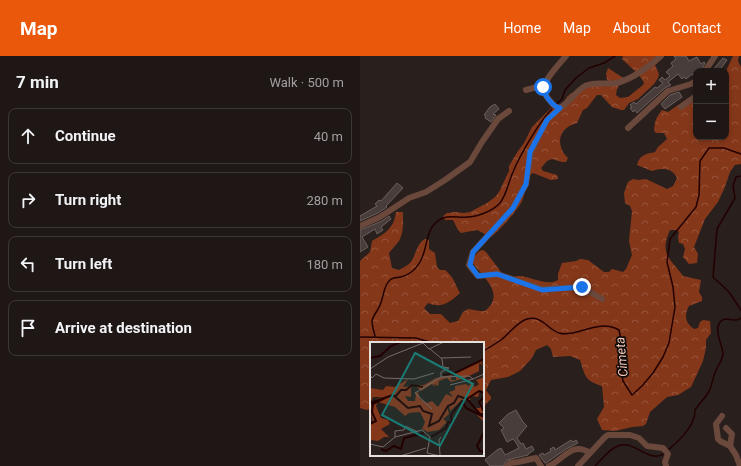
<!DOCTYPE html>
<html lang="en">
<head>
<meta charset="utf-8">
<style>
	:root { --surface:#1f1715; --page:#2c2422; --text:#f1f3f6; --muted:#a19fa0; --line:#3c3634; --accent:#ea580c }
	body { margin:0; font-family:Roboto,sans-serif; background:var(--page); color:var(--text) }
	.controls { position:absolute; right:12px; top:12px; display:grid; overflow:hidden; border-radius:8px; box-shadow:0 2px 6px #0003 }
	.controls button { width:36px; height:36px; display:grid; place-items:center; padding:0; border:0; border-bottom:1px solid var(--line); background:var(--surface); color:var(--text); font:20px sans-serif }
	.stop { position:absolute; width:12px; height:12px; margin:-9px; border:3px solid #1a73e8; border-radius:50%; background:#fff }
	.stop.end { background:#1a73e8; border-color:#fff; box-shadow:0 1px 4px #0008 }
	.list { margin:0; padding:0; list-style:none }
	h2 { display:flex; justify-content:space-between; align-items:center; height:52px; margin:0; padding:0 16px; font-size:17px }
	h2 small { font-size:13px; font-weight:400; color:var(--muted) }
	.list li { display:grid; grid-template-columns:26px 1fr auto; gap:12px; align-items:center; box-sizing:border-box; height:56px; margin:0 8px 8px; padding:0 8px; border:1px solid var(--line); border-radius:8px }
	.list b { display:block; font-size:15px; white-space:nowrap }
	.list em { font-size:13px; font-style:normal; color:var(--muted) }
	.icon { flex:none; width:22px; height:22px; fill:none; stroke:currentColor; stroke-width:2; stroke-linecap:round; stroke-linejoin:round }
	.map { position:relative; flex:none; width:381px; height:410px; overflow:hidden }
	header { display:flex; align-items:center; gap:24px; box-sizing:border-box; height:56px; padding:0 20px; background:var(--accent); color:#fff }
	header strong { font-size:19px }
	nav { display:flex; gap:22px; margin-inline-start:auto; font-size:14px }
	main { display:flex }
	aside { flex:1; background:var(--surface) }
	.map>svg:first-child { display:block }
	.forest { fill:url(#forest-crowns) }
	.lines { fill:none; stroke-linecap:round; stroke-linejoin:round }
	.stream { stroke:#230000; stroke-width:1.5 }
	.building { fill:#483d3a; stroke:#6a5f5b }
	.minor { stroke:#6b483c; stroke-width:6 }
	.route { stroke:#1a73e8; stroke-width:5 }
	.labels { text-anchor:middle; stroke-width:3.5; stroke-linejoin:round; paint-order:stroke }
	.water-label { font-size:13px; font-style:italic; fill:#f7c8b8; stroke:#0e0a09 }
	.inset-river { fill:none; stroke:#230000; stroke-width:2 }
	.inset-road { fill:none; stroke:#756c69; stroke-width:1 }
	.view { fill:#1a7b74; fill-opacity:0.15; stroke:#1a7b74; stroke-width:2 }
	.inset-edge { fill:none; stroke:#e6e0dd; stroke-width:2 }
</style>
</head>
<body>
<header>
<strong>Map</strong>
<nav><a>Home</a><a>Map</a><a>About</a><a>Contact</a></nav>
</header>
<main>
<aside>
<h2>7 min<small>Walk · 500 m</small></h2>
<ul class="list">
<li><svg class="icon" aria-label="ahead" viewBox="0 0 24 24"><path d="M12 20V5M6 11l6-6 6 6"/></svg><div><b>Continue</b></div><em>40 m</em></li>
<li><svg class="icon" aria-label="right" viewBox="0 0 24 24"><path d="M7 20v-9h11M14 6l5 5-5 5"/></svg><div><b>Turn right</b></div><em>280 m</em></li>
<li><svg class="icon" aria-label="left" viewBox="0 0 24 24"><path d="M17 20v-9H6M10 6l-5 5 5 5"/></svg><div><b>Turn left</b></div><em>180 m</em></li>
<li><svg class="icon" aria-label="arrive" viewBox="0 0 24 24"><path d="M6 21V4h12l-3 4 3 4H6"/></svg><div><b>Arrive at destination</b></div></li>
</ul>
</aside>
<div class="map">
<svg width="381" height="410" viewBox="0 0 381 410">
	<defs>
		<pattern id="forest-crowns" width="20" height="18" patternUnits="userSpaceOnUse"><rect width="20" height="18" fill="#85371a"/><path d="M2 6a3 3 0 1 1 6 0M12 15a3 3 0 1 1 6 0" fill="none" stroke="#96543b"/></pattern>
	</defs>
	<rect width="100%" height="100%" fill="#291f1c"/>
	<g class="forest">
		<path d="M 263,0 L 304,0 L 295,9 L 299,18 L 298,22 L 294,28 L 278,43 L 269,47 L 264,54 L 261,54 L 252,51 L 241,39 L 237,39 L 227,52 L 223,54 L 217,67 C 214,68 210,69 208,71 C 196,79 199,94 208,102 L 206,106 L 202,106 L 192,103 L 187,105 L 181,112 L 183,115 L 197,119 L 198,123 L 191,124 L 173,117 C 163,122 167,136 162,145 C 157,155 140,174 131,181 L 117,174 L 101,177 L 98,174 L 93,164 L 85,164 L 83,160 L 87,157 L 95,156 L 104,157 L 110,156 L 127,147 L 135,141 L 139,136 L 149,115 L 149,110 L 158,95 L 164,87 L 172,71 L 191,52 L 198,53 C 203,49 205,42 210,38 C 219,32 238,29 248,28 L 246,18 L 248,12 L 265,23 C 259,28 257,31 256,39 L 260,42 L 268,41 L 283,29 L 284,27 C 282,20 268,9 262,3 Z"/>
		<path d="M 373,0 L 379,0 L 378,5 L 381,11 L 381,108 L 375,109 L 370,116 L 365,131 L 358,146 L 345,163 L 334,191 L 338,198 L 337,207 L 329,208 L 323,201 L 325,193 L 323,188 L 319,187 L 318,181 L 319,176 L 316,174 L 310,174 C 299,198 310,202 323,220 L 341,224 L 339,236 L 342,241 L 342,245 L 329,250 C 324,259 325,267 334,273 L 338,272 L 340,266 L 343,264 L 350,265 L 351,277 L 346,284 L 346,292 L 343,305 L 331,331 L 318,339 L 307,341 L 290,356 L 286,368 L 283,370 L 272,371 L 255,375 L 242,374 L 237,363 L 244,351 L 242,330 C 225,325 225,320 220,304 L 210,300 L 193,301 L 191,293 L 187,289 L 176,294 L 172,302 L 160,315 L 148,321 L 131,324 L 126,334 L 131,341 L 131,343 L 123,351 L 123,287 L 11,287 L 11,352 L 7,354 L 0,352 L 0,205 L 10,196 L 12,185 C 26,177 34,172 36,156 L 43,156 C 43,166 44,176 39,185 C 36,189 32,193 29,197 L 32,212 L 39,214 C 42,212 47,210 50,207 C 56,200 56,188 65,183 L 69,184 L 69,193 L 75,197 L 77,211 L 80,214 L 85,214 C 95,223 94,226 100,237 C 90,246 82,253 68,247 L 64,252 L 70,258 L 81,258 L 90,267 L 98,265 L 103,256 L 108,253 L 120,255 L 125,255 C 147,237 121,220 112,206 C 114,201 117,195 123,194 L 126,196 L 147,224 C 151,222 155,220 159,220 C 170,220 187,231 198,224 L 198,218 L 202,207 L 216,205 L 220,203 L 228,204 L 244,216 L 249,216 L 252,213 L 263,216 L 266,213 L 272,199 L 269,185 L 272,155 L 270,150 L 265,147 L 264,137 L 268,126 L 273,123 L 278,124 L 286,123 L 307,133 L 313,130 L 317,122 C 312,111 301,112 292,115 L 277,109 C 280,98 287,98 295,96 L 298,91 L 307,83 L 304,77 L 296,77 L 294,75 C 295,65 295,63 302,54 L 308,56 L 333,39 L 336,31 L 336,81 L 366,81 L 366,15 Z"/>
	</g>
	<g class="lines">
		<g class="stream">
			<path d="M 195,49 L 202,43 L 205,34 L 216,22 L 229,12 L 244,7 L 255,0"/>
			<path d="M 381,120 L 376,121 L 373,130 L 375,142 L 357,173 L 353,221 L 369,236 L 381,254"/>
			<path d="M 15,280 C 14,276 12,270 12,265 C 13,259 18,255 20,249 C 24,241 23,230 30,224 C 33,221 38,222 41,221 C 49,219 56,213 60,206 C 69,191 64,170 83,162 C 91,159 99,162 107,161 C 117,161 133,155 140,147 C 147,138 148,127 153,116 C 160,99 180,64 193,52"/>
			<path d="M 0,281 L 56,282 L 73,287"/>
			<path d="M 123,295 C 129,292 135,288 141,284 C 149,278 157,266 167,263 C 182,259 187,273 199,277 C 216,282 238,262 259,274 L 263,293 L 261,310 L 263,325 L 272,339 L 282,330 L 293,317 L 303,301 L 309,287 L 315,251 L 313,231 L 307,206 L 310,183 L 336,151 L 339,139 L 340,105 L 349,92 L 364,92 L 381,98"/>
			<path d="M 308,394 C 318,386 336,369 335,354 C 339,348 344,343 348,337 C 352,331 352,324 355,317 C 357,310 363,305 363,297 C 362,288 353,273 361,265 C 367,259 373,268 381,262"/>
			<path d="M 235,410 C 242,403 249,393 258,390 C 275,383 289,409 305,397"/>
		</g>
	</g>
	<g class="building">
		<path d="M 314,0 L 326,0 L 329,5 L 337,1 L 341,8 L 344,6 L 345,7 L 341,15 L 336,15 L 336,21 L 334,21 L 332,18 L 326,23 L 324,21 L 322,23 L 318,18 L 308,26 L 311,29 L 305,32 L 277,57 L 275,54 L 273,56 L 270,52 L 272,51 L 270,49 L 274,46 L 276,48 L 295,31 L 297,32 L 303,27 L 299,24 L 302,21 L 305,24 L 310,20 L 306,16 L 313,10 L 311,7 L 316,3 Z"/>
		<path d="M 363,2 L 367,4 L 359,15 L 352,15 Z"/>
		<path d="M 319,36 L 322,41 L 305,53 L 301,48 L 310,39 Z"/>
		<path d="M 135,48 L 139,53 L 133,58 L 136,59 L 131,66 L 125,62 L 126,60 L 124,59 L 130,51 Z"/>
		<path d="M 37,127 L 43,132 L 26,150 L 27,151 L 18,157 L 0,165 L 0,160 L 17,150 L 15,148 L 19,144 L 21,145 Z"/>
		<path d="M 29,160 L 31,163 L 21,171 L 23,174 L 17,178 L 15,173 L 2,181 L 8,191 L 0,196 L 0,174 L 22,165 Z"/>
		<path d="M 156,354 L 163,366 L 167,370 L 157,382 L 161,388 L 163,387 L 166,393 L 172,390 L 174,394 L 168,398 L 168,399 L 147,404 L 143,410 L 130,410 L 125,404 L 137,394 L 141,392 L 145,399 L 159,392 L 155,385 L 153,383 L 147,386 L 141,374 L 144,372 L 139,367 L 148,358 Z"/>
		<path d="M 211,384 L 213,386 L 216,384 L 218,387 L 206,393 L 186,407 L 185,407 L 179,399 L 183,397 L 184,399 L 191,395 L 190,393 L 194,391 L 195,394 Z"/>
	</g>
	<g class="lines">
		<g class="minor">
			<path d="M 206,0 C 200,7 181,27 184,35 C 185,41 192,46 195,51 C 198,51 199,52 201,51 C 209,47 216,35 225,30 C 235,25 245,29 256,27 C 271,24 290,10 301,0"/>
			<path d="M 345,15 L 355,0"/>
			<path d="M 166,34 L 184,29"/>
			<path d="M 321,51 L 336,40"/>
			<path d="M 200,52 L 187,64 L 171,96 L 166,128 L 153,152 L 113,196 L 109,209 L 118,220 L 137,218 L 182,233 L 222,231 L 242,243"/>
			<path d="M 268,72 L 308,35 L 331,28 L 336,25"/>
			<path d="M 0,170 L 20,161 L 49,142 L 66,136 L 85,124 L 110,106 L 122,86 L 138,63 L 149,55"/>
			<path d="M 362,360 L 356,368 L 358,383 L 360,385 L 370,390 L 376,399 L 380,410"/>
			<path d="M 366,372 L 372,378 L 370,390"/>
			<path d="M 147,410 L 150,407 L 158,406 L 176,402 L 181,410"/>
			<path d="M 189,410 C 204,403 212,385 230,397"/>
			<path d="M 218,410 L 245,381 L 248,379 L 270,379 L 279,382 L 287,390 L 303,392 L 308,398 L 305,406 L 306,410"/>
		</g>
	</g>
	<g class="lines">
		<path class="route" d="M 183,31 C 184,39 192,50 200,52 L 187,64 L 170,96 L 166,128 L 153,152 L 113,196 L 110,209 L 118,220 L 137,218 L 182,234 L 222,231"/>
	</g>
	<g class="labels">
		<g class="water-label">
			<text transform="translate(261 301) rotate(-95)" y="5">Cimeta</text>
		</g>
	</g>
	<g transform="translate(10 286)">
		<rect width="114" height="114" fill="#291f1c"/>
		<path d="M 114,17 L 111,21 L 114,24 L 109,21 L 109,29 L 95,36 L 81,40 L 77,36 L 69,39 L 68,44 L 64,42 L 65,45 L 62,42 L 51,49 L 45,43 L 54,43 L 66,36 L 82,33 L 81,38 L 86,38 L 86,30 ZM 114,35 L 114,50 L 110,48 L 108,55 L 101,54 L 100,58 L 92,58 L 80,69 L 79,63 L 77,63 L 79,72 L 73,77 L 77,80 L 69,88 L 58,90 L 52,87 L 55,80 L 50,70 L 39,71 L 35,74 L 25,65 L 8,60 L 6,64 L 11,76 L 18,78 L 20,82 L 11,87 L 19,95 L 14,95 L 8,99 L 0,98 L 0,82 L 3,80 L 0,66 L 7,57 L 12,55 L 3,55 L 0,61 L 0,46 L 13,48 L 16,44 L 25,45 L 38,37 L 33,45 L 41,44 L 41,55 L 35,54 L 38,59 L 45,59 L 46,51 L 48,50 L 50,57 L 57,61 L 62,59 L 68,65 L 76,52 L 83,55 L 79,50 L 85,48 L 85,44 L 96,42 L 98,44 L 102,41 L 105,45 L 109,42 L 106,38 ZM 110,60 L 114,68 L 113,79 L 107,73 L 106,66 L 110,66 Z" fill="#85371a"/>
		<path class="inset-river" d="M 0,16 L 10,14 L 21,4 L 31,0M 73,33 L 85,31 L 114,17M 25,55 L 31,48 L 36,48 L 42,43 L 53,45M 114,55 L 109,60 L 114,70M 97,57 L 110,72 L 114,72M 0,61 L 23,53 L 38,66 L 50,64 L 53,69 L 62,72 L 59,84 L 69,79 L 78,64 L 84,61 L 88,54 L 97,57 L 109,49 L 114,51M 0,82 L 6,79 L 2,70 L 3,62 L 17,55M 114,90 L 107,104 L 110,109 L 114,110M 61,95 L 76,86 L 78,80 L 82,81 L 81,73 L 92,59 L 96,66 L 114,75M 11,107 L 16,109 L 24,104 L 31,107 L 34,96 L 54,91"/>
		<path class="inset-road" d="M 53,1 L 59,7 L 74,0M 60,7 L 72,17 L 73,25 L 79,26 L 71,30 L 71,35 L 99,34 L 103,37 L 114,32M 71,16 L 101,15M 0,27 L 18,15 L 53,1M 0,33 L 2,36 L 6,32 L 14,36 L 44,37 L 64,31M 80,43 L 103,37M 62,67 L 45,51 L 71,35M 25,95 L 25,89 L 34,88 L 35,84 L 48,90M 0,102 L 13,105 L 25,95 L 52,88 L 60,95 L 57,111 L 70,114M 70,113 L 69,98 L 71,95M 30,114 L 56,106"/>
		<path class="view" d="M 45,11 L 103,42 L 70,104 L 12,73 Z"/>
		<rect width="114" height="114" class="inset-edge"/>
	</g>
</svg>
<div class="controls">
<button>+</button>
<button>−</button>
</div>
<div class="stop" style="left:183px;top:31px"></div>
<div class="stop end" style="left:222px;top:231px"></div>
</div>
</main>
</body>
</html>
